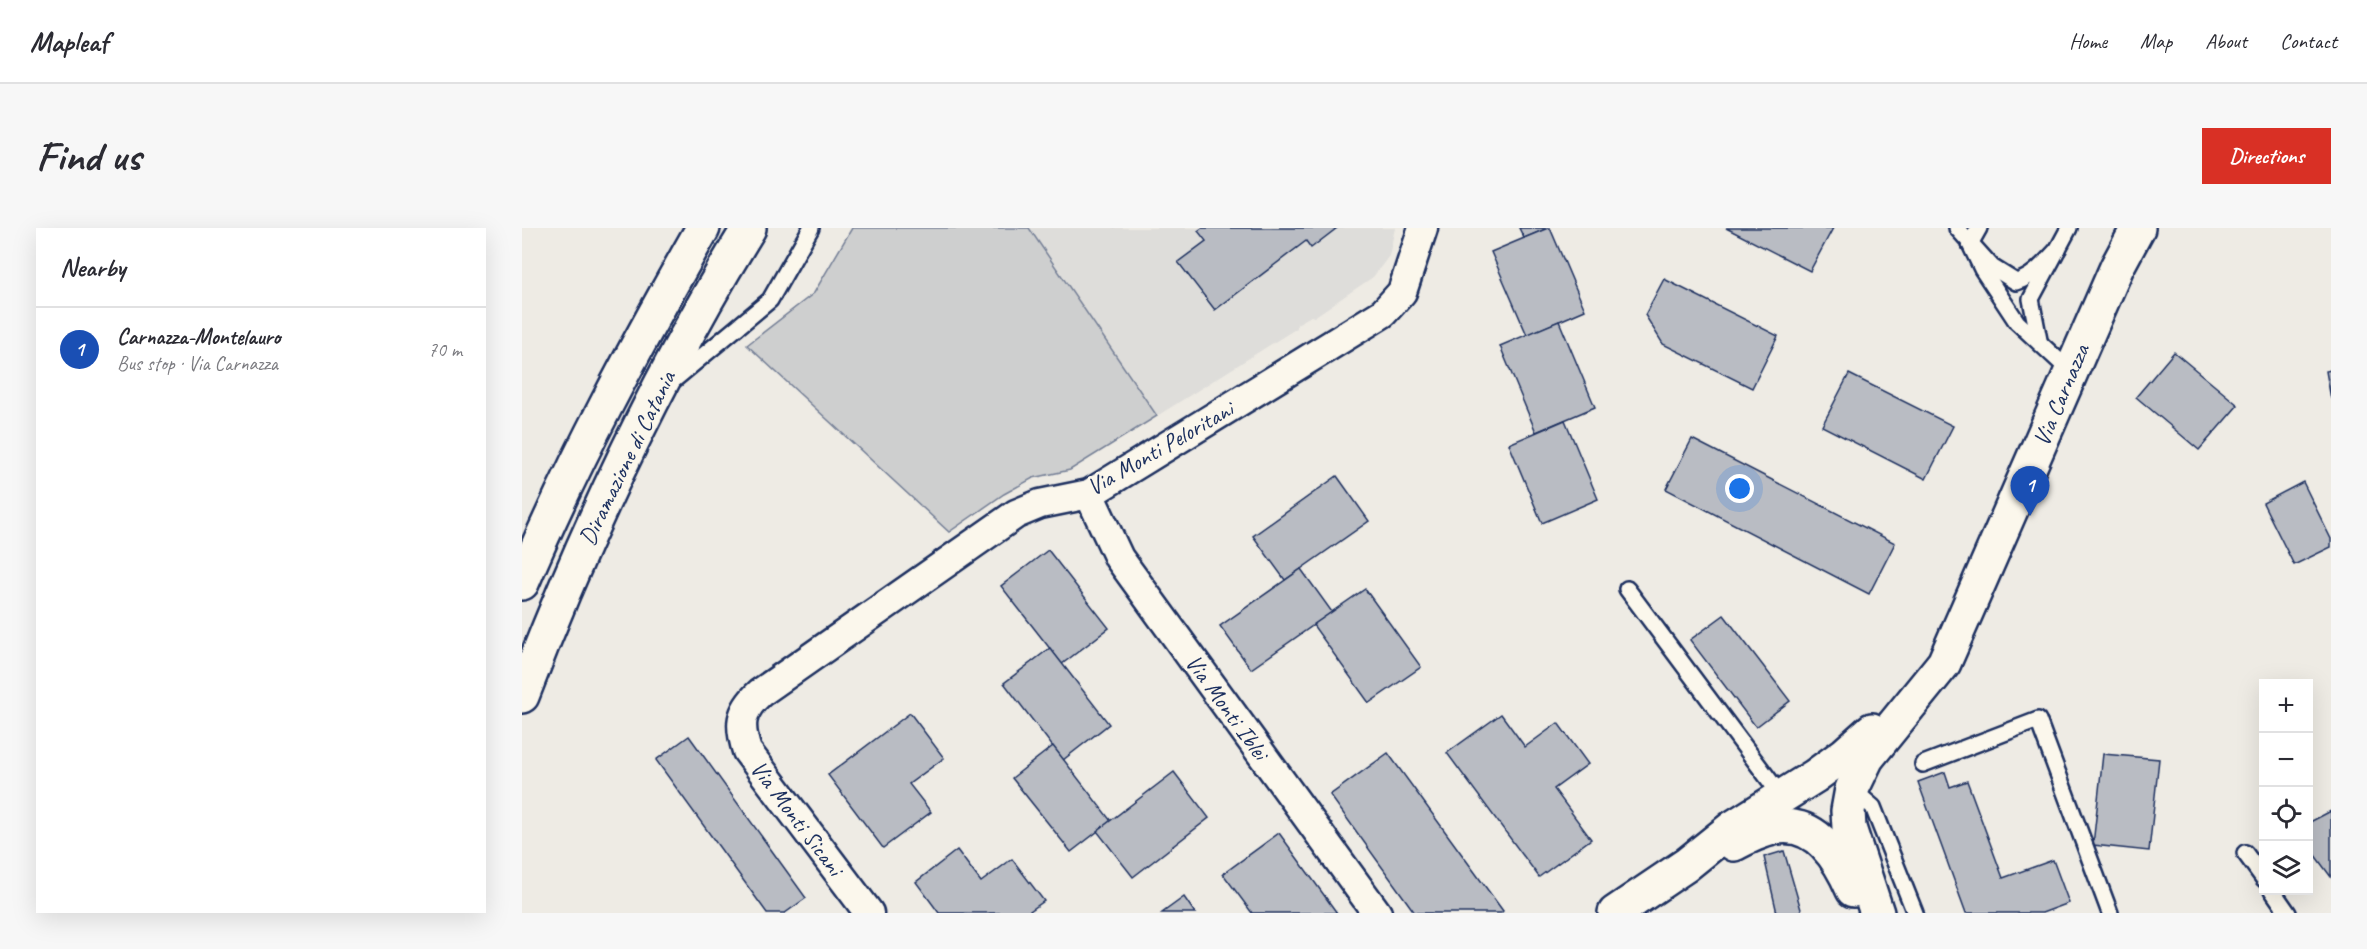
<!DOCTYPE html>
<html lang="en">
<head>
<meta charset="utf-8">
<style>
	:root { --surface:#fff; --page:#f7f7f7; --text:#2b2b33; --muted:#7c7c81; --line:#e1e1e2; --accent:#d93025 }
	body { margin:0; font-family:Caveat,sans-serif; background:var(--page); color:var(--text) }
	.controls { position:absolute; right:18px; bottom:18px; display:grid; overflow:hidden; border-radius:0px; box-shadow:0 6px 24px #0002 }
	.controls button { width:54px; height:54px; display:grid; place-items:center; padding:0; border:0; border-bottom:2px solid var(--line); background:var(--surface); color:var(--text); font:30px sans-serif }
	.you { position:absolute; left:1218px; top:261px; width:21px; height:21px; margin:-15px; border:4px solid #fff; border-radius:50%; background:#1a73e8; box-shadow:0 0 0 9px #1a73e833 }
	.badge { display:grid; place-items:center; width:39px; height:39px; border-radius:50%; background:var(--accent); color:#fff; font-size:20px; font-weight:700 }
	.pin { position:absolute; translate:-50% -50px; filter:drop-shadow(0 2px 3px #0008) }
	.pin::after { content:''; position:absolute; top:32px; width:21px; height:18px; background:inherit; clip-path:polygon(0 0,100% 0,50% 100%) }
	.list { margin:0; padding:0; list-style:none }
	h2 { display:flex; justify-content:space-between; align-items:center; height:78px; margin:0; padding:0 24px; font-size:26px }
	h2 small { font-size:20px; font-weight:400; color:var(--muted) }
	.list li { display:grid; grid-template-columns:39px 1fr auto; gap:18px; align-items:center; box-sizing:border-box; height:84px; padding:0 24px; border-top:2px solid var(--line) }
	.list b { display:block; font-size:22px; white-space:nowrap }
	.list p { margin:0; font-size:20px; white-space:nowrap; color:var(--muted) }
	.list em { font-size:20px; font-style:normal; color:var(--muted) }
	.icon { flex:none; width:33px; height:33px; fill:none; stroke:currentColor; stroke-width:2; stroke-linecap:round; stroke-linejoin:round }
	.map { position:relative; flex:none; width:1809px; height:685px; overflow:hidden; border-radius:0px }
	header { display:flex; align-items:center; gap:36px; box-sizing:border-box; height:84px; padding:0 30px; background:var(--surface); border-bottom:2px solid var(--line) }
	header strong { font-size:28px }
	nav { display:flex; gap:33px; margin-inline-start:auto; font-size:21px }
	.intro { display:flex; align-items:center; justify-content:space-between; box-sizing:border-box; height:144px; padding:0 36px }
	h1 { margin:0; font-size:42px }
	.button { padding:15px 27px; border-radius:0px; background:var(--accent); color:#fff; font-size:21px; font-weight:700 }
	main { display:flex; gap:36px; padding:0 36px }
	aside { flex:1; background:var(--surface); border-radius:0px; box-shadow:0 6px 24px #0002 }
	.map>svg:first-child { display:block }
	.built { fill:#deddda }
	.green { fill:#cecfcf; stroke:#747f96; stroke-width:1.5 }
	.building { fill:#b9bcc3; stroke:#1b2f5e; stroke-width:1.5 }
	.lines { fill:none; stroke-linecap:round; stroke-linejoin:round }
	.service-casing { stroke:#1b2f5e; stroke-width:20 }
	.minor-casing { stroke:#1b2f5e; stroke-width:33 }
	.secondary-casing { stroke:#1b2f5e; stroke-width:38 }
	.motorway-casing { stroke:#1b2f5e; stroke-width:38 }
	.service { stroke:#fbf7ec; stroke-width:15 }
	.minor { stroke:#fbf7ec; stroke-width:28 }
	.secondary { stroke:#fbf7ec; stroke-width:33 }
	.motorway { stroke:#fbf7ec; stroke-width:33 }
	.labels { text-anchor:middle; stroke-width:5; stroke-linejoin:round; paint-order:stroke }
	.street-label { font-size:24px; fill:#1b2f5e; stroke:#fbf7ec }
</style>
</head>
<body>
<header>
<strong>Mapleaf</strong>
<nav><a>Home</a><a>Map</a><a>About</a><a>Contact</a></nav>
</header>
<div class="intro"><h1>Find us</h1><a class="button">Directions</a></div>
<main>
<aside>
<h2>Nearby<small></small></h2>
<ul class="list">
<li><span class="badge" style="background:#1a4fb4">1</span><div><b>Carnazza-Montelauro</b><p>Bus stop · Via Carnazza</p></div><em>70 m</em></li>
</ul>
</aside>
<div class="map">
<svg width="1809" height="685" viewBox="0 0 1809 685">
	<rect width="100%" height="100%" fill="#eeebe4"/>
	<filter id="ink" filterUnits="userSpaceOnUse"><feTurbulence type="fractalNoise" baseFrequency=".0167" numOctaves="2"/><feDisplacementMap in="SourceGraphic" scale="12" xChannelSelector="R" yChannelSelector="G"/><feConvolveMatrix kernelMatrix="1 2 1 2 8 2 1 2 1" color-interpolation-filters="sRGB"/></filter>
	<g filter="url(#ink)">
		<path class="built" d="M 507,0 L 873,0 L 867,28 L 851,49 L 792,89 L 789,88 L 775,96 L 775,100 L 635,188 Z"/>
		<path class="green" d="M 330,0 L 507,0 L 635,188 L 548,242 L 511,250 L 482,266 L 427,304 L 225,117 L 292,65 Z"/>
		<g class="building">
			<path d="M 680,0 L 815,0 L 789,20 L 784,13 L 693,82 L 656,34 L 684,13 L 676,3 Z"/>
			<path d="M 997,0 L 1026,0 L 1002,10 Z"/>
			<path d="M 1026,0 L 1028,0 L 1063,82 L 1005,107 L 969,24 Z"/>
			<path d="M 1204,0 L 1311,0 L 1288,43 Z"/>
			<path d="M 1142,51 L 1256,108 L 1230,160 L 1141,116 L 1123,87 Z"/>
			<path d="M 1037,93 L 1073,179 L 1014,204 L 978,118 Z"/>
			<path d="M 1652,124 L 1716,177 L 1677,222 L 1614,169 Z"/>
			<path d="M 1809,142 L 1809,171 L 1804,143 Z"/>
			<path d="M 1327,146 L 1431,198 L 1404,251 L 1300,198 Z"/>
			<path d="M 1043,192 L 1076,271 L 1020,295 L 987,216 Z"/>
			<path d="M 1170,211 L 1373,315 L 1347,366 L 1144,261 Z"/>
			<path d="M 815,248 L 847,293 L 763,352 L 731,308 Z"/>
			<path d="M 1781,254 L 1809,311 L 1809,319 L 1772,337 L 1741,275 Z"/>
			<path d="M 526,322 L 587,400 L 540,436 L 479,358 Z"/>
			<path d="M 779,341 L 810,384 L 729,441 L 698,398 Z"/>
			<path d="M 843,361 L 899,439 L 847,475 L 791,397 Z"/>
			<path d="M 1202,387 L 1268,473 L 1234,499 L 1168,412 Z"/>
			<path d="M 528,420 L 587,496 L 541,532 L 482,455 Z"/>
			<path d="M 388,485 L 422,530 L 387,556 L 409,584 L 361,620 L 306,547 Z"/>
			<path d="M 979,486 L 1003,519 L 1036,495 L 1066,536 L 1032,561 L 1069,611 L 1017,649 L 925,525 Z"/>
			<path d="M 167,508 L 284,670 L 263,685 L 245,685 L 134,532 Z"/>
			<path d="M 531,518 L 589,593 L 549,624 L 490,550 Z"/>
			<path d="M 866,525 L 981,683 L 979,685 L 893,685 L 808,567 Z"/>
			<path d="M 1581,526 L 1637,531 L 1627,623 L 1571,617 Z"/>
			<path d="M 652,544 L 687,590 L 611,649 L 575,603 Z"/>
			<path d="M 1423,544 L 1428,559 L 1445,553 L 1481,650 L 1531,632 L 1547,675 L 1520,685 L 1444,685 L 1396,554 Z"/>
			<path d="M 1809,583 L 1809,649 L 1786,618 L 1786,595 Z"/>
			<path d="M 757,605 L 815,685 L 730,685 L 701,646 Z"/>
			<path d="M 435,622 L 459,654 L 490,631 L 522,673 L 505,685 L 417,685 L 394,654 Z"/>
			<path d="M 1262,623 L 1280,685 L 1255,685 L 1242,629 Z"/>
			<path d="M 662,669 L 673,685 L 640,685 Z"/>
		</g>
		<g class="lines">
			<defs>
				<g id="service">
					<path d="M 1435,0 L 1470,39 L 1494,54 C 1512,49 1524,33 1536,21"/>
					<path d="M 1448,16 L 1460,41 L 1495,94 L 1549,144"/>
					<path d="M 1448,16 L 1457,0"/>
					<path d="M 1517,112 L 1509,71 L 1547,0"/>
					<path d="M 153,151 L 248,72 L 289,0"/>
					<path d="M 1105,361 L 1260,569"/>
					<path d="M 1401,536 L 1516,492 L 1588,685"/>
					<path d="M 1330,561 L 1351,579 L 1393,685"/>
					<path d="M 1723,625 L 1742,651"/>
					<path d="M 1750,662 L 1766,685"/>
				</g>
				<g id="minor">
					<path d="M 567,266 L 597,330 L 855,685"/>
					<path d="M 347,685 L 225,523 C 217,498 217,484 238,465 L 494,286 L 518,276 L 567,266 L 861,85 L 880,64 L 901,0"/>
				</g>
				<g id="secondary">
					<path d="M 1212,616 C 1226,609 1241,601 1257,599 C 1295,594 1318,632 1331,662"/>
					<path d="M 1093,685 L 1164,637 L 1210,600 L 1293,548 L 1323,526 L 1350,502"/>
					<path d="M 1355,685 L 1327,600 L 1326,583 L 1330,561 L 1345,530 L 1422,435 L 1595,39 L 1616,0"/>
				</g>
				<g id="motorway">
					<path d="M 0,355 C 52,232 115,116 181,0"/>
					<path d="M 0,468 C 62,306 136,148 227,0"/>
				</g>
			</defs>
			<use href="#service" class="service-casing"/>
			<use href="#minor" class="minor-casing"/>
			<use href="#secondary" class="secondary-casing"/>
			<use href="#motorway" class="motorway-casing"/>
			<use href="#service" class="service"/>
			<use href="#minor" class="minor"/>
			<use href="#secondary" class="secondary"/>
			<use href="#motorway" class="motorway"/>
		</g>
	</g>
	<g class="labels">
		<g class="street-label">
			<text transform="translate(1539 167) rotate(-67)" y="8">Via Carnazza</text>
			<text transform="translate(638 220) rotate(-30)" y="8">Via Monti Peloritani</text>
			<text transform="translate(105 230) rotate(-64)" y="8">Diramazione di Catania</text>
			<text transform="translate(705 479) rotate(54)" y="8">Via Monti Iblei</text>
			<text transform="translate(275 590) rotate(53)" y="8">Via Monti Sicani</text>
		</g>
	</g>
</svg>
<div class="controls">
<button>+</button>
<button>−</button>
<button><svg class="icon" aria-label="locate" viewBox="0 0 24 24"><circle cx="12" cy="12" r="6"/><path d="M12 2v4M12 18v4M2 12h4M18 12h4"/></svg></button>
<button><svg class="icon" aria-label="layers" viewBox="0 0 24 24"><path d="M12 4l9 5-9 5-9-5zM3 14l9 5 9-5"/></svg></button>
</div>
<div class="you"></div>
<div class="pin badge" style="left:1508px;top:288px;background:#1a4fb4">1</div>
</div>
</main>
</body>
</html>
